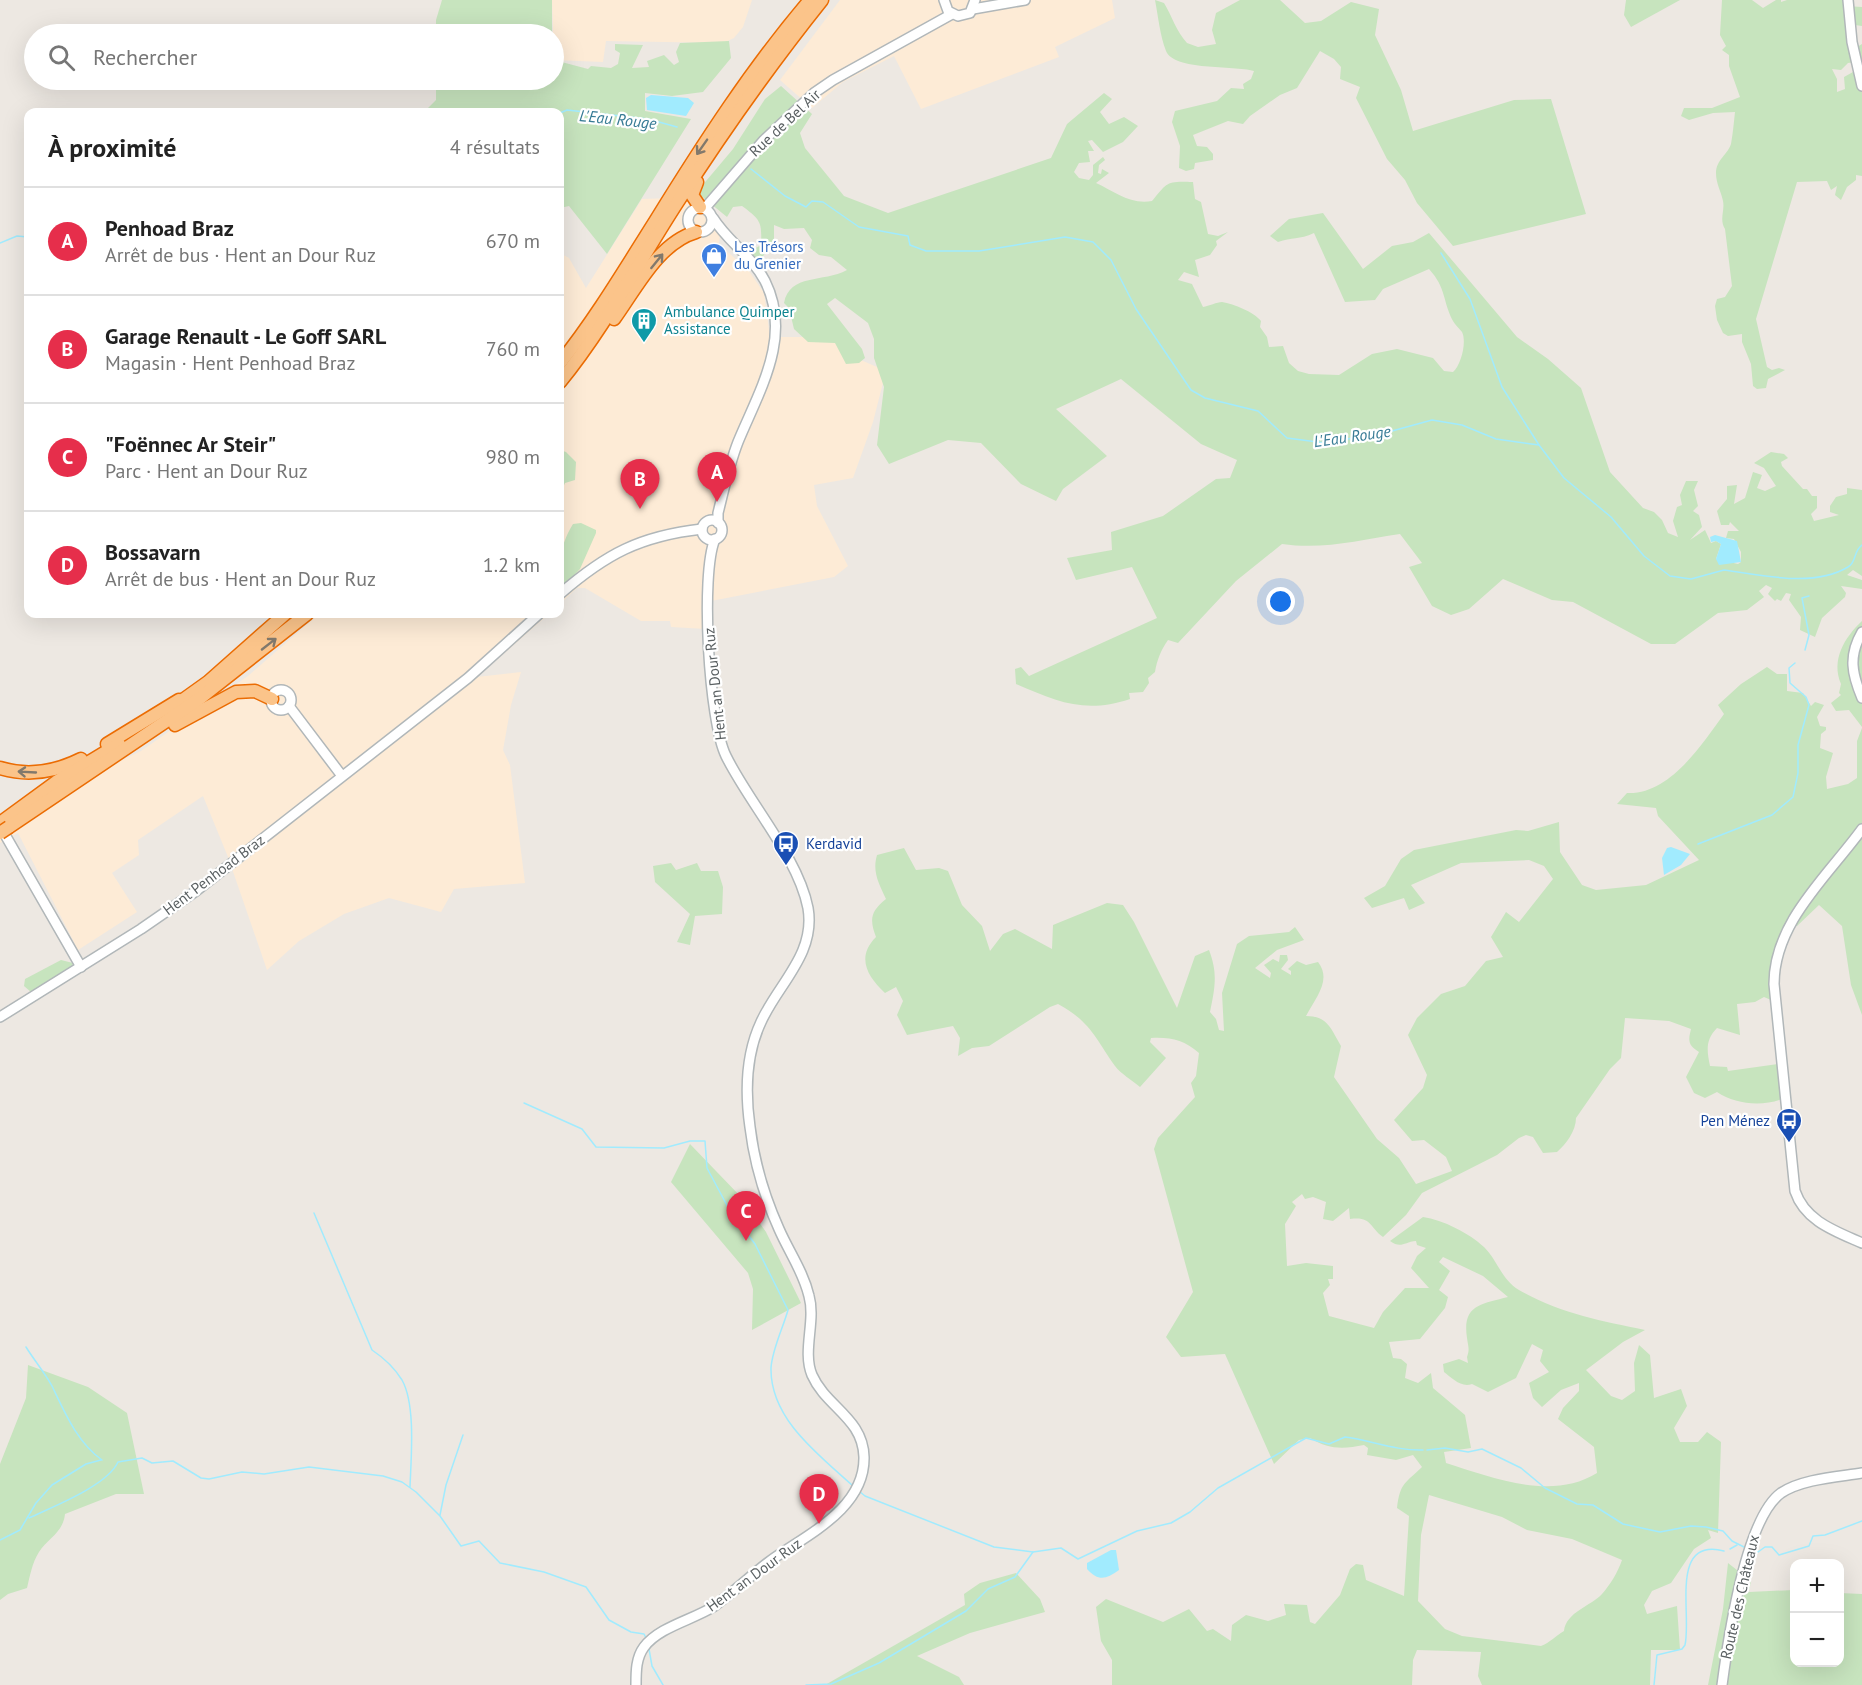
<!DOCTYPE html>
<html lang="fr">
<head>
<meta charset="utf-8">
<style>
	:root { --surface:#fff; --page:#f6f6f6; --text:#222; --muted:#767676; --line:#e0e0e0; --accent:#e62e4b }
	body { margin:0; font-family:"PT Sans",sans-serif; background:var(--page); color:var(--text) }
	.controls { position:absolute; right:18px; bottom:18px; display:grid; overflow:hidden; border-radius:12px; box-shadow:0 6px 24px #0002 }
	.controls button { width:54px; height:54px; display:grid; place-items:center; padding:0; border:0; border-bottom:2px solid var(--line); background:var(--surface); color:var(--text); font:30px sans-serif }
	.you { position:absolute; left:1281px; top:602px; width:21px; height:21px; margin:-15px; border:4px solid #fff; border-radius:50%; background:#1a73e8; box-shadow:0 0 0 9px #1a73e833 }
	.badge { display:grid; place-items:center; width:39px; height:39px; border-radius:50%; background:var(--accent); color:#fff; font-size:20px; font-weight:700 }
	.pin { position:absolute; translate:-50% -50px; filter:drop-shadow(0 2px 3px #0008) }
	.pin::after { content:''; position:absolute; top:32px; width:21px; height:18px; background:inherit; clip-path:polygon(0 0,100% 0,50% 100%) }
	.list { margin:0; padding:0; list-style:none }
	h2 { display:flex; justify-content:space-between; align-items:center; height:78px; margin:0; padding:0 24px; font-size:26px }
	h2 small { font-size:20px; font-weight:400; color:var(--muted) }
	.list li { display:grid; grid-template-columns:39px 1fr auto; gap:18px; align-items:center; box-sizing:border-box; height:108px; padding:0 24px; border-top:2px solid var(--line) }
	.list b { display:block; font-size:22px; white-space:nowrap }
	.list p { margin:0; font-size:20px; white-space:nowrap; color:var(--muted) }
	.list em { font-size:20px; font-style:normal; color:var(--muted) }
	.icon { flex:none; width:33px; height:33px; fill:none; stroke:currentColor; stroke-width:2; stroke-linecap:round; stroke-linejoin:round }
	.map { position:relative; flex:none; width:1862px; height:1685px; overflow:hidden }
	.search { position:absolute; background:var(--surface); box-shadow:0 6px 24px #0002; left:24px; top:24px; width:540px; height:66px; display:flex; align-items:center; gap:15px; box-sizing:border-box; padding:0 21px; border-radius:33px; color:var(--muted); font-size:22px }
	.panel { position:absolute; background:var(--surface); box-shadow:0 6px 24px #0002; left:24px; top:108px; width:540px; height:510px; border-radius:12px }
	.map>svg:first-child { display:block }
	.commercial { fill:#fdebd6 }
	.green { fill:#c7e4be; fill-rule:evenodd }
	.water { fill:#a1ebfe }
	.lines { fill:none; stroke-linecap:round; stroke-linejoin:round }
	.stream { stroke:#a1ebfe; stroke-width:1.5 }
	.secondary-casing { stroke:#b1b7b9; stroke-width:12 }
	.highway-casing { stroke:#eb6c03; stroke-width:15 }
	.secondary { stroke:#fff; stroke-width:9 }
	.highway { stroke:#fbc48a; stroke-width:12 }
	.highway-bridge-casing { stroke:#eb6c03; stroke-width:15; stroke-linecap:butt }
	.highway-bridge { stroke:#fbc48a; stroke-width:12 }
	.oneway { stroke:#82796c }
	.labels { text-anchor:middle; stroke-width:4.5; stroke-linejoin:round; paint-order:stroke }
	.street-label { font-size:15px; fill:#5a6062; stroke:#fff }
	.shop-label { font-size:15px; fill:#366cbe; stroke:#fff; text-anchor:start }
	.culture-label { font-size:15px; fill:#0d838f; stroke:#fff; text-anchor:start }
	.transit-label { font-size:15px; fill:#164399; stroke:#fff; text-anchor:start }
	.water-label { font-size:16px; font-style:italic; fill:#377b95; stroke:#fff }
</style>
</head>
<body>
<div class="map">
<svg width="1862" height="1685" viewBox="0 0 1862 1685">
	<rect width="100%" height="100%" fill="#ede8e2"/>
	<g class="commercial">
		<path d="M 552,0 L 752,0 L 743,27 L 734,38 L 723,43 L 606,41 L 603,62 L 554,60 Z"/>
		<path d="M 840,0 L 1112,0 L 1115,18 L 1055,47 L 1059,57 L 921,109 L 894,56 L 843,82 L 812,108 L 780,80 Z"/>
		<path d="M 698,197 L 715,214 L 721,225 L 719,244 L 749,271 L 764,293 L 770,337 L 832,337 L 845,353 L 886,371 L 873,422 L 853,478 L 814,485 L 817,506 L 848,566 L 834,577 L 706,602 L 706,629 L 671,627 L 670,621 L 641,621 L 585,588 L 577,588 L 560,604 L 560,253 L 569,258 L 586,288 L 642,199 Z"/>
		<path d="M 319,614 L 549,614 L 477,677 L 521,672 L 511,705 L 503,750 L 510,765 L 525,883 L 454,889 L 441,912 L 389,898 L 344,914 L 299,941 L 267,970 L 228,857 L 203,796 L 138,840 L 139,855 L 112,873 L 137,912 L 78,950 L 18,833 L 0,843 L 0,818 L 141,751 L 248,676 Z"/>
	</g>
	<g class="green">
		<path d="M 442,0 L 552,0 L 552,34 L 436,34 L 436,20 Z"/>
		<path d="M 1155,0 L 1164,3 C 1172,16 1176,31 1187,43 L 1198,47 L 1216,44 L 1212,30 L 1216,13 L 1240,0 L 1280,0 L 1305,23 L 1321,21 L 1351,2 L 1379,9 L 1375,35 L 1401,90 L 1413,131 L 1514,100 L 1551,99 L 1586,214 L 1453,246 L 1417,203 L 1405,180 L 1387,159 L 1356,98 L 1360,87 L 1340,79 L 1341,67 L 1334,59 L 1320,51 L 1297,88 L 1280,95 L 1250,116 L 1243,124 L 1228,121 L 1193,135 L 1197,146 L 1207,147 L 1213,154 L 1213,160 L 1195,163 L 1194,169 L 1186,171 L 1179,168 L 1180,146 L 1172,122 L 1175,111 L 1217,101 L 1231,88 L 1244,89 L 1243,84 L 1251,79 L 1254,71 C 1233,65 1174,71 1166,51 C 1160,36 1158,15 1155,0 Z"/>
		<path d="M 1626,0 L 1680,0 L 1631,27 L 1624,15 Z"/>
		<path d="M 1722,0 L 1752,0 L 1763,8 L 1776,0 L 1781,0 L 1781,2 L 1787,0 L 1846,0 L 1846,6 L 1862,7 L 1862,26 L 1848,24 L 1857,47 L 1862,44 L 1862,61 L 1848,63 L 1841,70 L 1832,69 L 1837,79 L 1837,92 L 1845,89 L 1844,77 L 1853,72 L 1862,91 L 1862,176 L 1856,175 L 1856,180 L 1847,187 L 1841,200 L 1835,195 L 1837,186 L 1831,190 L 1827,181 L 1797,182 L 1756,319 L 1767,367 L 1772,370 L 1779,368 L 1785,370 L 1768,379 L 1766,388 L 1757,389 L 1753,386 L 1751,364 L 1742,342 L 1742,334 L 1728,336 L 1723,333 L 1717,320 L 1715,306 L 1717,299 L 1725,297 L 1732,286 L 1725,229 C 1719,219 1725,211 1723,201 C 1721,191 1716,184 1716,173 C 1716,160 1728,154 1731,144 C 1733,133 1734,121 1735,112 L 1713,113 L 1689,120 L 1681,116 L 1684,108 L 1712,108 L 1740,97 L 1729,66 L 1729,55 L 1722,50 L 1726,46 L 1720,35 Z"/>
		<path d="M 729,41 L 731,58 L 703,92 L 672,96 L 645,93 L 645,111 L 691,119 L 607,254 L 569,206 L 560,208 L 560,112 L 424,112 L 436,100 L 436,80 L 554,80 L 554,60 L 588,69 L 591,66 L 611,68 L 618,64 L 620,53 L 615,50 L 615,44 L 643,45 L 632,68 L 649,67 L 647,61 L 664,55 L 674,65 L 679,62 L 676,52 L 680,43 Z"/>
		<path d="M 781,86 L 812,114 L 800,133 L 805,148 L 844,196 L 888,213 L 1051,158 L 1067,124 L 1104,93 L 1112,99 L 1100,112 L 1109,124 L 1124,117 L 1138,126 L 1123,142 L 1103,152 L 1092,140 L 1088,141 L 1094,151 L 1088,151 L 1090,162 L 1079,163 L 1074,172 L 1079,178 L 1089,180 L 1093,175 L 1093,165 L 1103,157 L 1105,160 L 1099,165 L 1098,173 L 1101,174 L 1102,169 L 1109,173 L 1096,183 C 1114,191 1130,205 1152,201 C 1168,182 1166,181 1193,182 L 1195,199 L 1201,202 L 1208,234 L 1218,236 L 1228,232 L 1216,241 L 1217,245 L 1210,255 L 1195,260 L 1199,277 L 1184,272 L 1178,280 L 1192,284 L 1203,307 C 1209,306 1217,302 1222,302 C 1234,304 1254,312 1261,321 L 1260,327 L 1267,337 L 1269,347 L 1283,346 L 1289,363 L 1298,371 L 1309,374 L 1339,375 L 1372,354 L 1397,349 L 1433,358 L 1444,371 L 1453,372 C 1461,365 1467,342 1462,332 C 1459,328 1455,325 1453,321 C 1442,300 1447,289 1429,269 L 1383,289 L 1375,300 L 1345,302 L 1314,233 C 1299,240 1292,237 1278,242 L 1270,236 L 1289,219 L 1323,213 L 1363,269 L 1392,246 L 1413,242 L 1429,233 L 1517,337 L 1548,359 L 1581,388 L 1610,472 L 1643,508 L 1654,512 L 1662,520 L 1668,533 L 1678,537 L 1673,521 L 1677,507 L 1682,505 L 1680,495 L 1686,481 L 1698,481 L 1694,490 L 1698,506 L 1693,511 L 1699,515 L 1702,527 L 1690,540 L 1705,530 L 1711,543 L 1716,541 L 1721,544 L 1716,559 L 1738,564 L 1741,562 L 1741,552 L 1734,539 L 1726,538 L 1728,531 L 1739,531 L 1730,522 L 1729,525 L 1721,525 L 1717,511 L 1727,499 L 1727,486 L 1737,485 L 1734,504 L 1745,498 L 1753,472 L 1762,475 L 1757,488 L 1765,491 L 1776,486 L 1764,468 L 1754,463 L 1771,452 L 1784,454 L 1788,458 L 1781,462 L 1782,466 L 1803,489 L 1807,489 L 1812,496 L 1817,496 L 1817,508 L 1811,514 L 1814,521 L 1839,515 L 1830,512 L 1830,506 L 1836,497 L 1847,494 L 1847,488 L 1862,490 L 1862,576 L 1853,570 L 1847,575 L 1862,580 L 1862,589 L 1841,586 L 1846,593 L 1845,597 L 1822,618 L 1815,637 L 1800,630 L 1801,617 L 1789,600 L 1791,594 L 1786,593 L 1781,601 L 1777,599 L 1775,601 L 1768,594 L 1772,588 L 1766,585 L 1759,591 L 1764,597 L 1747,610 L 1718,613 L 1675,644 L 1651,644 L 1573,602 L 1552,600 L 1503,579 L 1469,609 L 1451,615 L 1432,606 L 1409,567 L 1422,563 L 1400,534 C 1360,540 1323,550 1282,544 L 1236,581 L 1178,643 L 1168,640 C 1161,650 1157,660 1155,672 L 1148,678 L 1149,683 L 1143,692 L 1129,693 L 1130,699 C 1085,714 1058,702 1016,684 L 1015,669 L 1021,667 L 1029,676 L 1157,618 L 1132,567 L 1076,580 L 1067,558 L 1112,550 L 1111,532 L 1163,516 L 1216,479 L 1230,478 L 1237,460 L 1201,444 L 1121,379 L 1056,409 L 1107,456 L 1063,489 L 1056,501 L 1021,484 L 981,443 L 948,440 L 889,464 L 877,445 L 884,387 L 874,358 L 874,339 L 868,323 L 835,298 L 827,304 L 862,349 L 865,358 L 859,363 L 846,364 L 835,343 L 808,342 L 794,329 L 789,308 L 784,303 C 790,273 823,283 847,270 L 831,257 L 819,255 L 810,248 L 812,240 L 804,228 L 784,229 L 774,225 L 774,240 L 759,262 L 749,252 L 761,245 C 762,222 761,220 742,206 L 733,207 L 727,217 L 700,195 L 701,187 L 733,149 L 765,99 Z"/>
		<path d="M 560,450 L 566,452 L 576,462 L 575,480 L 565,483 L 562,490 L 563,497 L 560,496 Z"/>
		<path d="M 581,523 L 596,530 L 596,533 L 580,569 L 560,590 C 560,562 558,549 573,524 Z"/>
		<path d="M 1862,621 L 1862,727 L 1849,710 L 1836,711 L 1831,703 L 1841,695 L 1839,693 L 1841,684 C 1831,660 1844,638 1862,621 Z"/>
		<path d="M 1767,667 L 1777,674 L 1787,674 L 1787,691 L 1803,693 L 1811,706 L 1815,702 L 1824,705 L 1817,717 L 1820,726 L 1826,727 L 1826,730 L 1821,734 L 1820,748 L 1833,753 L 1826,777 L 1827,789 L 1848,784 L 1857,778 L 1857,741 L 1862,728 L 1862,1015 L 1851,985 L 1842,926 L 1819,905 L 1797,926 L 1791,921 C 1773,944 1767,972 1771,1000 L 1764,997 L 1755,1002 L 1737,1004 L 1740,1035 L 1717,1028 C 1705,1040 1707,1051 1710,1066 L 1727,1067 L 1728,1071 L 1778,1064 L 1782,1099 C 1761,1107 1735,1104 1717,1092 L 1705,1098 L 1694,1093 L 1686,1077 L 1699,1052 C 1688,1045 1688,1041 1691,1029 L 1669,1021 L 1625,1018 L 1621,1058 L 1610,1069 L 1576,1118 C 1576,1131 1566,1144 1557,1152 L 1543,1153 L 1533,1137 L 1526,1135 L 1519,1138 L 1497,1155 L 1422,1193 L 1406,1215 L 1383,1237 C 1369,1227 1372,1216 1350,1219 L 1349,1208 L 1333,1221 L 1323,1219 L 1326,1202 L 1313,1197 L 1305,1199 L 1302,1194 L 1292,1202 L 1296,1206 L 1285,1224 L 1287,1266 L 1306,1263 L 1333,1266 L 1333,1279 L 1328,1279 L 1330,1285 L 1323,1293 L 1329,1316 L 1374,1328 L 1383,1312 L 1405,1288 L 1429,1288 L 1411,1268 L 1417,1256 L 1426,1248 L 1417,1245 L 1416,1241 C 1404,1242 1401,1249 1390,1241 L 1423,1217 C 1443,1220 1469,1233 1484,1247 C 1498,1261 1501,1279 1519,1290 C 1559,1313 1601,1321 1645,1330 L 1623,1342 L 1586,1370 L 1611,1396 L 1622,1400 L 1635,1391 L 1634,1363 L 1639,1345 L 1650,1355 L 1654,1398 L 1681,1389 L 1687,1406 L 1674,1428 L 1680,1442 L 1698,1442 L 1707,1432 L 1721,1442 L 1718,1533 L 1708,1530 L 1711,1538 L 1694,1549 L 1671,1583 L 1652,1591 L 1644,1605 L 1647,1614 L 1677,1606 L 1680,1650 L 1651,1650 L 1650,1685 L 1482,1685 L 1478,1676 L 1481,1652 L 1417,1650 L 1413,1660 L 1412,1685 L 1112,1685 L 1112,1660 L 1101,1641 L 1096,1607 L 1106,1599 L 1163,1622 L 1189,1609 L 1207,1631 L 1213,1629 L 1231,1641 L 1232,1625 L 1246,1615 L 1268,1621 L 1286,1615 L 1284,1604 L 1307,1605 L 1310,1622 L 1315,1624 L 1340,1595 L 1350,1569 L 1356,1564 L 1363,1565 L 1366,1580 L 1404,1596 L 1409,1516 L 1397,1508 C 1400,1482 1406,1483 1422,1467 L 1413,1455 L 1396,1460 L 1367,1455 L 1368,1448 L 1364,1445 C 1344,1449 1329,1450 1310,1438 L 1299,1440 L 1274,1464 L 1225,1354 L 1181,1357 L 1166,1337 L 1193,1292 L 1154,1149 L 1158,1138 L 1195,1097 L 1191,1083 L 1196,1076 L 1199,1053 C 1184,1040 1171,1037 1151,1038 L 1150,1042 L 1166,1058 L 1140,1087 C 1132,1080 1121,1074 1115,1066 C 1095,1038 1091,1022 1058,1004 L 1050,1007 L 989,1046 L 972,1048 L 958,1056 L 960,1038 L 953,1026 L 907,1035 L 897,1015 L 903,1001 L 896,987 L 885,993 C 867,976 856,957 876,937 C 869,919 871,911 886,899 C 879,884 872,872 877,855 L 904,848 L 916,870 L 939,868 L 948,871 L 962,905 L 982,926 L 990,951 L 1003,934 L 1015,929 L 1052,949 L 1053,925 L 1107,903 L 1123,905 L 1134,922 L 1177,1008 L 1195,956 L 1209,950 C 1218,973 1215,988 1210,1012 L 1216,1019 L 1219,1030 L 1224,1031 L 1222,993 L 1237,944 L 1249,936 L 1289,932 L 1295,927 L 1304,940 L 1277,950 L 1255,968 L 1270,978 L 1271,973 L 1264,965 L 1273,959 L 1279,962 L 1280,955 L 1287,955 L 1288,960 L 1281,969 L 1291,975 L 1291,971 L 1288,969 L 1297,961 L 1306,965 L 1318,962 C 1332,980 1316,997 1306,1016 C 1328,1016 1331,1029 1341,1046 L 1334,1077 L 1377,1139 L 1399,1158 L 1416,1184 L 1452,1171 L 1446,1157 L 1424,1140 L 1412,1141 L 1394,1120 L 1423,1088 L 1427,1075 L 1408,1035 L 1417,1018 L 1441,994 L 1465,986 L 1486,961 L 1503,957 L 1491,937 L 1506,912 L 1519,922 L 1553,879 L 1544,866 L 1529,860 L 1461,863 L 1411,885 L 1425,903 L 1409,910 L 1404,898 L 1372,908 L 1364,898 L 1385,886 L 1401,859 L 1414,850 L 1516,830 L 1528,831 L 1559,822 L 1560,852 L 1582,885 L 1596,890 L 1646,885 L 1699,860 L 1658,816 L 1656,808 L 1617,804 L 1627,793 C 1670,795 1702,744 1724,714 L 1718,705 L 1741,684 ZM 1443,1257 L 1483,1276 L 1508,1297 C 1481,1304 1462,1305 1467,1338 C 1468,1346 1470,1349 1467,1357 L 1468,1363 L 1459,1359 L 1443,1364 L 1444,1372 C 1452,1378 1461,1388 1472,1384 L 1488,1392 L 1516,1378 L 1532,1344 L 1543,1350 L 1540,1361 L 1549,1372 L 1529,1383 L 1533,1398 L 1542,1407 L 1561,1390 L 1579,1383 L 1579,1391 L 1563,1408 L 1558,1419 L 1594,1447 L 1597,1473 C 1552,1501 1493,1478 1446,1463 L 1444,1452 L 1471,1448 L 1465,1415 L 1433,1388 L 1431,1373 L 1418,1383 L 1405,1378 L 1407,1364 L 1401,1359 L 1393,1358 L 1389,1342 L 1420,1339 L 1445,1308 L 1448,1297 L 1439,1290 L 1450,1271 L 1439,1262 ZM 1429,1495 L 1502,1517 L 1527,1530 L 1572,1539 L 1622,1560 C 1618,1572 1610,1585 1602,1594 C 1591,1606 1566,1612 1564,1631 C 1555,1636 1551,1642 1541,1646 L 1462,1636 L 1445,1629 L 1418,1601 L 1421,1535 Z"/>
		<path d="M 671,863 L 676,870 L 697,863 L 701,871 L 718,871 L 723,887 L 722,914 L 695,916 L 690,945 L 677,942 L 690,914 L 655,882 L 653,866 Z"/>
		<path d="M 61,960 L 73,963 L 72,967 L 31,992 L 24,986 L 25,979 Z"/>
		<path d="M 690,1144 L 742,1198 L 766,1232 L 801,1303 L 752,1330 L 753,1289 L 748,1273 L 671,1182 Z"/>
		<path d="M 28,1365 L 88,1387 L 127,1413 L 144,1494 L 116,1494 L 65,1514 C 63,1533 48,1538 39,1552 C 32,1563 30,1576 27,1588 L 8,1594 L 0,1600 L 0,1464 L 26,1398 Z"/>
		<path d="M 1728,1563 L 1751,1581 L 1749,1592 L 1794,1590 L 1794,1662 L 1840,1662 L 1840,1593 L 1862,1594 L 1862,1685 L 1708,1685 L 1723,1609 Z"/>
		<path d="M 1016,1573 L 1040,1599 L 1045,1612 L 970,1633 L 917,1656 L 959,1677 L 964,1685 L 825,1685 L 965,1605 L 964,1594 L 980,1583 Z"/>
	</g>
	<g class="water">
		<path d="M 651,95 L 688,98 L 694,103 L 686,116 L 647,110 L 646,98 Z"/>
		<path d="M 1715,535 L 1737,541 L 1741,562 L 1719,565 L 1716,559 L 1721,544 L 1716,541 L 1711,542 L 1710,537 Z"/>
		<path d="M 1671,847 L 1690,854 L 1681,865 L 1664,875 L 1662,858 L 1667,848 Z"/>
		<path d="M 1111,1550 L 1116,1550 L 1119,1570 C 1106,1579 1099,1582 1087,1569 L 1087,1563 Z"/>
	</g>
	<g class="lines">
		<g class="stream">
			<path d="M 513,112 L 530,109 L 559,112"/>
			<path d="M 560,113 L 567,110 L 648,119 L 677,127"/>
			<path d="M 751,169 L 785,196 L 806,207 L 812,201 L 823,202 L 859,227 L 908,236 L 910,245 L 926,251 L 979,251 L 1065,237 L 1093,242 L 1111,260 L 1136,309 L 1191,390 L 1205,398 L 1258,411 L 1287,438 L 1325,443 L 1392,431 L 1432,420 L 1462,425 L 1496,439 L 1539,445 L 1564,478 L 1611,517 L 1644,556 L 1670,576 L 1691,579 L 1724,570 C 1763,575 1813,588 1848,567 C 1857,562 1853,551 1862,545"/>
			<path d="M 0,243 L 17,236 L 28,237"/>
			<path d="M 1441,253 L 1470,299 L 1502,387 L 1539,445"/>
			<path d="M 1805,650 L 1809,635 L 1802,598 L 1809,596"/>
			<path d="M 1698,844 L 1772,815 L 1793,797 L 1798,773 L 1798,745 L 1809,705 L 1806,697 L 1790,683 L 1789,668 L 1795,663"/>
			<path d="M 524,1103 L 582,1129 L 596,1147 L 664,1148 L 690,1141 L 705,1141 L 707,1168 L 730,1211 L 755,1244 L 788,1310 C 783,1328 772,1350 771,1368 C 770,1419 819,1455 853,1486"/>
			<path d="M 314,1213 L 372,1350 C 384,1358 394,1367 402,1380 C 416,1405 411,1458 410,1487"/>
			<path d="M 26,1347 C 34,1360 45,1373 52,1386 C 65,1413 77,1442 102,1460"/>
			<path d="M 1427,1450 L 1445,1448 L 1468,1452 L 1482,1449 L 1521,1468 L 1545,1488 L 1577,1504 L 1593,1505 L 1623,1524 L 1660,1532 L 1691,1526 L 1706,1527 L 1723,1531 L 1732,1541 L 1746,1548"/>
			<path d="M 859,1491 L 865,1496 L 994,1547 L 1033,1552"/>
			<path d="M 440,1515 L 446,1485 L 463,1435"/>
			<path d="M 29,1518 C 52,1507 107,1486 118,1462 L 142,1458 L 152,1463 L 173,1461 L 201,1478 L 209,1479 L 242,1472 L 264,1474 L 309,1467 L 383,1476 L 402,1482 L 416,1492 L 440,1516 L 461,1546 L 479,1541 L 500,1563 L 544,1572 L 586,1587 L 609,1620 L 631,1632 L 644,1634 L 646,1638"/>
			<path d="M 0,1540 L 20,1530 L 36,1503 L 52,1485 L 86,1464 L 101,1460"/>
			<path d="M 1730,1549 L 1737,1545"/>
			<path d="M 1753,1550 L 1758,1552 L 1765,1547 L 1772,1547 L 1779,1555 L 1809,1546 L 1813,1536 L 1825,1535 L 1862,1521"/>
			<path d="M 649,1649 L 652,1666 L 663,1685"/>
			<path d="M 806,1685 L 831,1684 L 879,1663 L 966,1611 L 988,1589 L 1015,1577 L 1033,1552 L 1061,1548 L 1078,1559 L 1137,1531 L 1171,1523 L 1190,1512 L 1218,1488 L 1306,1438 L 1329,1444 L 1345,1437 C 1370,1440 1396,1451 1423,1450"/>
			<path d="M 1654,1685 L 1657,1655 L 1682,1649 L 1685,1645 C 1692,1614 1669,1537 1724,1551"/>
		</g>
		<defs>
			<g id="secondary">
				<path d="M 944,0 L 948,11 L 958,16 L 970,13 L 975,0"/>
				<path d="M 1848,0 L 1852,42 L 1862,86"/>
				<path d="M 973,9 L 1025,0"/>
				<circle cx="700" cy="220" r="12"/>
				<path d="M 705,208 L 764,140 L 814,93 L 833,80 L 952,14"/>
				<path d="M 713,218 C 728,242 752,256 765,281 C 793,337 759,391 738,442 C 729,465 724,489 718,513 L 718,523"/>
				<circle cx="712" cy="530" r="10"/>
				<path d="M 560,594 C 606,554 640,536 702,529"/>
				<path d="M 1862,632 C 1848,656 1852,674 1862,698"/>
				<circle cx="281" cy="700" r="10"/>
				<path d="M 289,706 L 342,776"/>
				<path d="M 0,826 L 81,967"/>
				<path d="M 1862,829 C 1828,876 1774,922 1774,984 L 1795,1191 C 1805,1221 1835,1231 1862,1243"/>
				<path d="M 0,1017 L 141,929 L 196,891 L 468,678 L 539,614"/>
				<path d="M 636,1685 C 636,1671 636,1658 644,1647 C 659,1627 692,1620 713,1607 C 733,1593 751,1575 770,1561 C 806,1535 865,1509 864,1457 C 863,1418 826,1407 812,1375 C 802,1351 816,1321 809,1296 C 803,1271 789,1252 779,1229 C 765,1198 754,1160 750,1127 C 745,1092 746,1054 761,1022 C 778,984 816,954 808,908 C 798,857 749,803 726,756 C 709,722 700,574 715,539"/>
				<path d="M 1722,1685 C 1728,1640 1745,1519 1781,1493 C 1802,1479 1837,1477 1862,1473"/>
			</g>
			<g id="highway">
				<path d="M 697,182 L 692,195 L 700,207"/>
				<path d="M 614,319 C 636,289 658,243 696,232"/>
				<path d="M 560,363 C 596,318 625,269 656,220 C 703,144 752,68 810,0"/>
				<path d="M 560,382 C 605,327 638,263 677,203 C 722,133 770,65 822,0"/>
				<path d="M 173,707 L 208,682 L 285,614"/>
				<path d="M 175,725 L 236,692 L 255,691 L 272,699"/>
				<path d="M 107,744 L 179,700"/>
				<path d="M 0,768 C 29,777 55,772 81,759"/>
				<path d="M 0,823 L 56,782 L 119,744"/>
				<path d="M 9,827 L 199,699 L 307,614"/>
			</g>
		</defs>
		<use href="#secondary" class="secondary-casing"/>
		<use href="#highway" class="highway-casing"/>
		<use href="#secondary" class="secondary"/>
		<use href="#highway" class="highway"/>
		<defs>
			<path id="highway-bridge" d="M 0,833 L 9,827"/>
		</defs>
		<use href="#highway-bridge" class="highway-bridge-casing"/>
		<use href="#highway-bridge" class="highway-bridge"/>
	</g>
	<defs><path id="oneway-shaft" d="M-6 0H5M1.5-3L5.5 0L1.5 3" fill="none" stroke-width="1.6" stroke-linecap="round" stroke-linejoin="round" transform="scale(1.5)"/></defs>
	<g class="oneway">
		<use href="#oneway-shaft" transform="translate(702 147) rotate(125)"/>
		<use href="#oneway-shaft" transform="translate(657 261) rotate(-51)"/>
		<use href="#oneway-shaft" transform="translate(269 644) rotate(-38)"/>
		<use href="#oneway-shaft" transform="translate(27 772) rotate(-177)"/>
	</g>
	<defs>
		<symbol id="shop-pin" viewBox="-11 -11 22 30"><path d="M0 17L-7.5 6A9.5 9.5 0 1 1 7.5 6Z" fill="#3f7fe0" stroke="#fff"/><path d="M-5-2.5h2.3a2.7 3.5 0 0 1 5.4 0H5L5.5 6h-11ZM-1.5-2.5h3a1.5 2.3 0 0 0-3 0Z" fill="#fff"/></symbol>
		<symbol id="building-pin" viewBox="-11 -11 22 30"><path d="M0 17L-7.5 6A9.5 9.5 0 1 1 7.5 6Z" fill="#0f9aa8" stroke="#fff"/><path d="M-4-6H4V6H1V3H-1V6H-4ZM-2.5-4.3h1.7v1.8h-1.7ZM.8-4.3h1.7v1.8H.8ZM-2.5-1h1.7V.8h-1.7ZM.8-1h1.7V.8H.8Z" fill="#fff"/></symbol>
		<symbol id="bus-pin" viewBox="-11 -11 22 30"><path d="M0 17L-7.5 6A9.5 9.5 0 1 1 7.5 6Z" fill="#1a4fb4" stroke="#fff"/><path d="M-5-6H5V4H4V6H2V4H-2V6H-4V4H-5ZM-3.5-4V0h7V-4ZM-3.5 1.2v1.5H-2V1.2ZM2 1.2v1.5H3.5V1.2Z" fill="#fff"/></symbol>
	</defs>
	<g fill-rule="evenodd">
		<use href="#shop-pin" x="699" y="241" width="30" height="40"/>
		<use href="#building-pin" x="629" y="306" width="30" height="40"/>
		<use href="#bus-pin" x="771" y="829" width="30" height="40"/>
		<use href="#bus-pin" x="1774" y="1106" width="30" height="40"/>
	</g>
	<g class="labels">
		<g class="street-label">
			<text transform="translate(785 123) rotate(-43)" y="5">Rue de Bel Air</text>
			<text transform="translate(715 684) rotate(-96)" y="5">Hent an Dour Ruz</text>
			<text transform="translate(214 875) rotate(-37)" y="5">Hent Penhoad Braz</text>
			<text transform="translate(754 1575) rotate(-36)" y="5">Hent an Dour Ruz</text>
			<text transform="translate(1740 1597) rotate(-77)" y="5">Route des Châteaux</text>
		</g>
		<g class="shop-label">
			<text x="734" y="252">Les Trésors<tspan x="734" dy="17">du Grenier</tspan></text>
		</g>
		<g class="culture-label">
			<text x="664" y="317">Ambulance Quimper<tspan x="664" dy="17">Assistance</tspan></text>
		</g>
		<g class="transit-label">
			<text x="806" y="849">Kerdavid</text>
			<text x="1770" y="1126" text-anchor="end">Pen Ménez</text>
		</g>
		<g class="water-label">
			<text transform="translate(618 119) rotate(6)" y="6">L'Eau Rouge</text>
			<text transform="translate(1352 436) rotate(-8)" y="6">L'Eau Rouge</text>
		</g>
	</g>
</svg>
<div class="controls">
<button>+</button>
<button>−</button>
</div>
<div class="you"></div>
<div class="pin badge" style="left:717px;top:502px">A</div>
<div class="pin badge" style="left:640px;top:509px">B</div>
<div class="pin badge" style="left:746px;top:1241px">C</div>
<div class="pin badge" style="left:819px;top:1524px">D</div>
<div class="search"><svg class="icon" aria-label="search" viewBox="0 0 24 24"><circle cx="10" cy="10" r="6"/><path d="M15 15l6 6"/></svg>Rechercher</div>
<section class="panel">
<h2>À proximité<small>4 résultats</small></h2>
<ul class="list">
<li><span class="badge">A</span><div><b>Penhoad Braz</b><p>Arrêt de bus · Hent an Dour Ruz</p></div><em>670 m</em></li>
<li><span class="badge">B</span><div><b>Garage Renault - Le Goff SARL</b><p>Magasin · Hent Penhoad Braz</p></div><em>760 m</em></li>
<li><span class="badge">C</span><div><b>&quot;Foënnec Ar Steir&quot;</b><p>Parc · Hent an Dour Ruz</p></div><em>980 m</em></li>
<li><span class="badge">D</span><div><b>Bossavarn</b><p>Arrêt de bus · Hent an Dour Ruz</p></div><em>1.2 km</em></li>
</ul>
</section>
</div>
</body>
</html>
